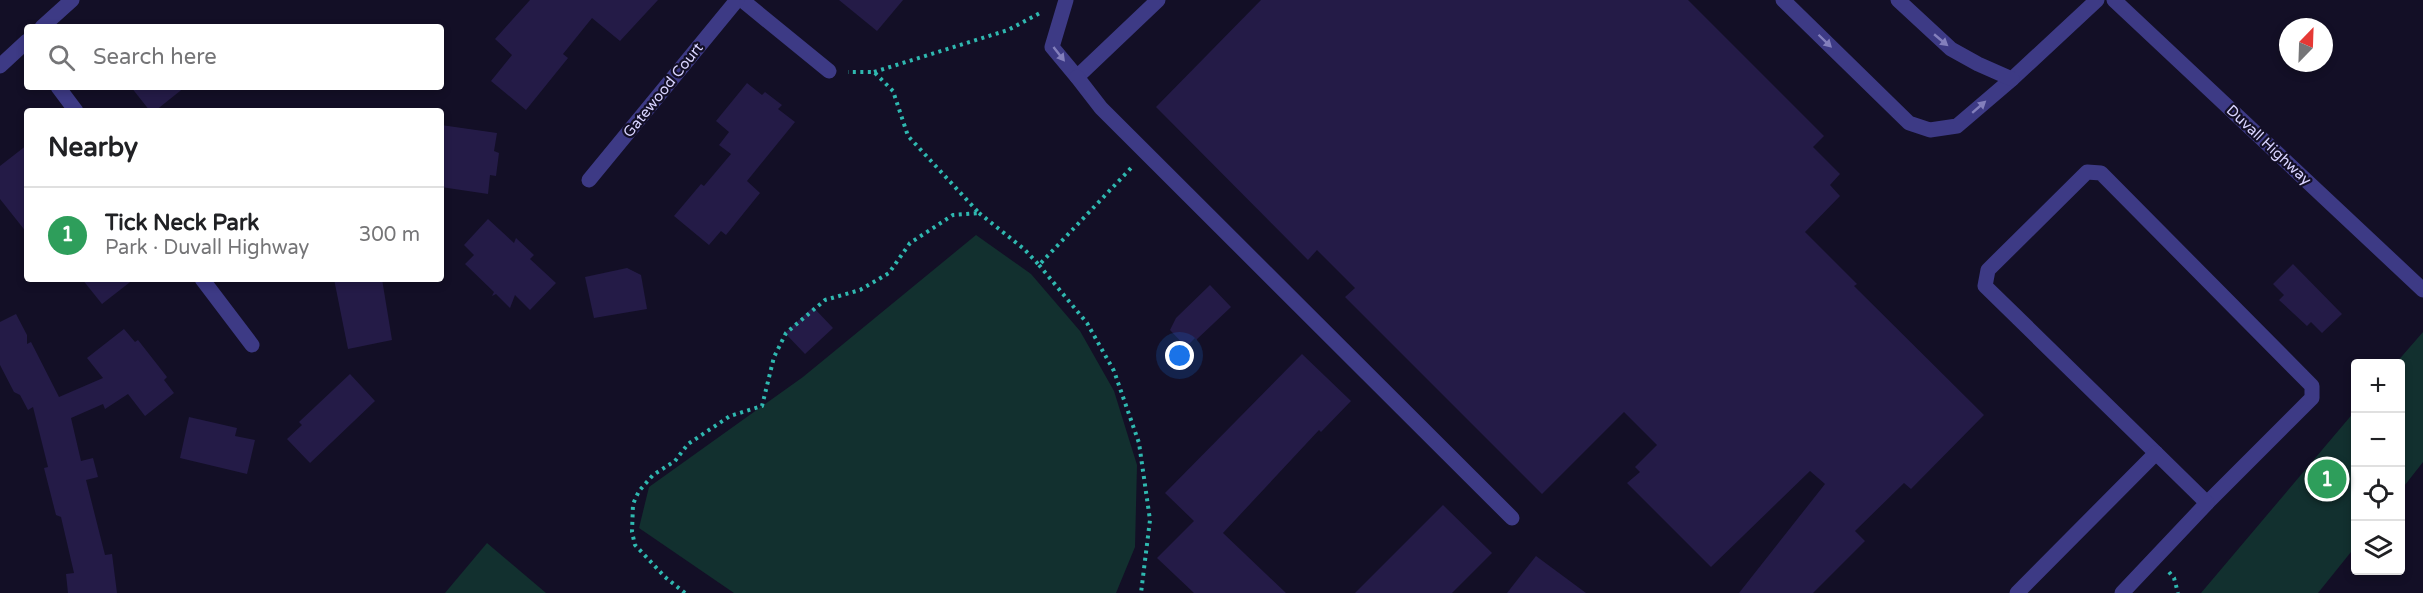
<!DOCTYPE html>
<html lang="en">
<head>
<meta charset="utf-8">
<style>
	:root { --surface:#fff; --page:#f6f6f6; --text:#202124; --muted:#757577; --line:#e0e0e0; --accent:#2563eb }
	body { margin:0; font-family:"Varela Round",sans-serif; background:var(--page); color:var(--text) }
	.controls { position:absolute; right:18px; bottom:18px; display:grid; overflow:hidden; border-radius:6px; box-shadow:0 3px 9px #0003 }
	.controls button { width:54px; height:54px; display:grid; place-items:center; padding:0; border:0; border-bottom:2px solid var(--line); background:var(--surface); color:var(--text); font:30px sans-serif }
	.compass { position:absolute; left:2279px; top:18px; width:54px; height:54px; border-radius:50%; background:var(--surface); box-shadow:0 3px 9px #0003; rotate:23deg }
	.you { position:absolute; left:1180px; top:356px; width:21px; height:21px; margin:-15px; border:4px solid #fff; border-radius:50%; background:#1a73e8; box-shadow:0 0 0 9px #1a73e833 }
	.badge { display:grid; place-items:center; width:39px; height:39px; border-radius:50%; background:var(--accent); color:#fff; font-size:20px; font-weight:700 }
	.pin { position:absolute; translate:-50% -50%; border:3px solid #fff; box-shadow:0 2px 6px #0006 }
	.list { margin:0; padding:0; list-style:none }
	h2 { display:flex; justify-content:space-between; align-items:center; height:78px; margin:0; padding:0 24px; font-size:26px }
	h2 small { font-size:20px; font-weight:400; color:var(--muted) }
	.list li { display:grid; grid-template-columns:39px 1fr auto; gap:18px; align-items:center; box-sizing:border-box; height:96px; padding:0 24px; border-top:2px solid var(--line) }
	.list b { display:block; font-size:22px; white-space:nowrap }
	.list p { margin:0; font-size:20px; white-space:nowrap; color:var(--muted) }
	.list em { font-size:20px; font-style:normal; color:var(--muted) }
	.icon { flex:none; width:33px; height:33px; fill:none; stroke:currentColor; stroke-width:2; stroke-linecap:round; stroke-linejoin:round }
	.map { position:relative; flex:none; width:2423px; height:593px; overflow:hidden }
	.search { position:absolute; background:var(--surface); box-shadow:0 3px 9px #0003; left:24px; top:24px; width:420px; height:66px; display:flex; align-items:center; gap:15px; box-sizing:border-box; padding:0 21px; border-radius:6px; color:var(--muted); font-size:22px }
	.panel { position:absolute; background:var(--surface); box-shadow:0 3px 9px #0003; left:24px; top:108px; width:420px; height:174px; border-radius:6px }
	.map>svg:first-child { display:block }
	.green { fill:#12302f }
	.building { fill:#241b47 }
	.lines { fill:none; stroke-linecap:round; stroke-linejoin:round }
	.path { stroke:#2fb8b0; stroke-width:4; stroke-dasharray:3 4.5; stroke-linecap:butt }
	.minor { stroke:#3d3a85; stroke-width:15 }
	.oneway { fill:#837fbc }
	.labels { text-anchor:middle; stroke-width:4.5; stroke-linejoin:round; paint-order:stroke }
	.street-label { font-size:15px; fill:#d9d4ff; stroke:#130f26 }
</style>
</head>
<body>
<div class="map">
<svg width="2423" height="593" viewBox="0 0 2423 593">
	<rect width="100%" height="100%" fill="#130f26"/>
	<g class="green">
		<path d="M 976,235 L 1031,274 L 1080,331 L 1114,391 L 1137,465 L 1135,547 L 1116,593 L 734,593 L 639,528 L 649,487 L 803,377 Z"/>
		<path d="M 2423,332 L 2423,462 L 2401,490 L 2400,364 L 2396,363 Z"/>
		<path d="M 2355,411 L 2355,547 L 2318,593 L 2201,593 Z"/>
		<path d="M 487,543 L 546,593 L 445,593 Z"/>
	</g>
	<g class="building">
		<path d="M 530,0 L 658,0 L 620,41 L 592,18 L 563,54 L 568,58 L 526,110 L 491,81 L 512,55 L 495,39 Z"/>
		<path d="M 839,0 L 903,0 L 877,31 Z"/>
		<path d="M 1261,0 L 1688,0 L 1824,136 L 1813,147 L 1840,174 L 1830,185 L 1840,196 L 1805,232 L 1857,284 L 1854,286 L 1984,415 L 1911,489 L 1904,483 L 1855,531 L 1865,541 L 1813,593 L 1739,593 L 1825,484 L 1810,471 L 1711,567 L 1627,483 L 1640,472 L 1635,467 L 1657,445 L 1624,412 L 1542,494 L 1345,297 L 1355,288 L 1317,250 L 1308,260 L 1156,107 Z"/>
		<path d="M 747,83 L 762,95 L 765,92 L 782,105 L 778,109 L 795,122 L 747,181 L 760,193 L 726,235 L 721,231 L 709,245 L 674,216 L 701,184 L 704,186 L 731,154 L 719,145 L 729,132 L 716,121 Z"/>
		<path d="M 131,87 L 185,87 L 155,111 L 150,111 Z"/>
		<path d="M 441,125 L 497,133 L 494,151 L 499,153 L 496,176 L 490,175 L 488,194 L 441,187 L 444,152 L 441,151 Z"/>
		<path d="M 27,145 L 27,233 L 0,199 L 0,166 Z"/>
		<path d="M 488,219 L 514,243 L 516,238 L 534,255 L 530,259 L 556,283 L 530,310 L 515,295 L 510,308 L 496,294 L 492,296 L 494,292 L 465,264 L 474,255 L 464,245 Z"/>
		<path d="M 2293,264 L 2342,314 L 2322,333 L 2311,322 L 2307,326 L 2279,300 L 2284,295 L 2273,284 Z"/>
		<path d="M 627,268 L 641,275 L 647,309 L 594,318 L 585,277 Z"/>
		<path d="M 82,279 L 134,279 L 102,304 Z"/>
		<path d="M 334,279 L 382,279 L 392,340 L 348,349 Z"/>
		<path d="M 1210,285 L 1231,307 L 1196,340 L 1195,338 L 1186,347 L 1170,330 L 1176,318 Z"/>
		<path d="M 813,307 L 833,328 L 805,354 L 785,333 Z"/>
		<path d="M 16,314 L 27,335 L 27,344 L 31,342 L 59,397 L 103,378 L 87,358 L 124,329 L 135,342 L 138,340 L 167,377 L 164,380 L 174,393 L 145,416 L 128,394 L 105,409 L 103,404 L 71,418 L 81,461 L 93,458 L 98,477 L 86,480 L 105,555 L 112,554 L 117,593 L 68,593 L 66,574 L 74,573 L 61,517 L 56,515 L 44,468 L 48,467 L 33,407 L 28,410 L 20,395 L 14,392 L 0,365 L 0,322 Z"/>
		<path d="M 1302,354 L 1351,401 L 1321,432 L 1319,430 L 1223,533 L 1286,593 L 1194,593 L 1157,558 L 1194,521 L 1165,493 Z"/>
		<path d="M 350,374 L 375,401 L 310,463 L 287,439 L 302,425 L 299,422 Z"/>
		<path d="M 189,417 L 237,428 L 235,436 L 255,440 L 247,474 L 180,458 Z"/>
		<path d="M 1443,505 L 1492,553 L 1452,593 L 1355,593 Z"/>
		<path d="M 1536,556 L 1586,593 L 1507,593 Z"/>
	</g>
	<g class="lines">
		<g class="path">
			<path d="M 874,72 L 1008,30 L 1042,12"/>
			<path d="M 979,213 L 1024,249 L 1039,265 L 1132,167"/>
			<path d="M 1039,265 L 1087,323 L 1114,371 L 1139,443 L 1150,520 L 1141,593"/>
			<path d="M 2169,572 L 2174,578 L 2178,593"/>
			<path d="M 685,593 L 665,577 L 635,545 L 632,532 L 633,504 L 639,491 L 653,475 L 675,461 L 688,444 L 730,416 L 762,406 L 774,357 L 786,333 L 825,300 L 860,290 L 889,273 L 910,243 L 953,215 L 979,213 L 908,136 L 893,91 L 874,72 L 848,72"/>
		</g>
		<g class="minor">
			<path d="M 742,0 L 829,71"/>
			<path d="M 1066,0 L 1052,47 L 1077,77 L 1158,0"/>
			<path d="M 1783,0 L 1909,123 L 1930,130 L 1957,126 L 2012,79 L 2097,0"/>
			<path d="M 1898,0 L 1951,49 L 1978,64 L 2012,79"/>
			<path d="M 2114,0 L 2423,290"/>
			<path d="M 42,27 L 72,0"/>
			<path d="M 0,66 L 27,41"/>
			<path d="M 1077,77 L 1101,108 L 1512,518"/>
			<path d="M 58,87 L 76,111"/>
			<path d="M 589,180 L 737,0"/>
			<path d="M 202,279 L 252,345"/>
			<path d="M 2156,453 L 1985,286 L 1988,270 L 2087,172 L 2101,173 L 2312,386 L 2312,398 L 2207,503"/>
			<path d="M 2017,593 L 2156,453 L 2207,503 L 2122,593"/>
		</g>
	</g>
	<defs><path id="oneway-solid" d="M-6-.8H1V-3.2L6.5 0L1 3.2V.8H-6Z" transform="scale(1.5)"/></defs>
	<g class="oneway">
		<use href="#oneway-solid" transform="translate(1941 40) rotate(40)"/>
		<use href="#oneway-solid" transform="translate(1825 41) rotate(44)"/>
		<use href="#oneway-solid" transform="translate(1059 54) rotate(52)"/>
		<use href="#oneway-solid" transform="translate(1979 107) rotate(-41)"/>
	</g>
	<g class="labels">
		<g class="street-label">
			<text transform="translate(663 90) rotate(-51)" y="5">Gatewood Court</text>
			<text transform="translate(2269 145) rotate(43)" y="5">Duvall Highway</text>
		</g>
	</g>
</svg>
<div class="controls">
<button>+</button>
<button>−</button>
<button><svg class="icon" aria-label="locate" viewBox="0 0 24 24"><circle cx="12" cy="12" r="6"/><path d="M12 2v4M12 18v4M2 12h4M18 12h4"/></svg></button>
<button><svg class="icon" aria-label="layers" viewBox="0 0 24 24"><path d="M12 4l9 5-9 5-9-5zM3 14l9 5 9-5"/></svg></button>
</div>
<svg class="compass" viewBox="-18 -18 36 36"><path d="M0-13l5 13h-10z" fill="#e53935"/><path d="M0 13l5-13h-10z" fill="#757577"/></svg>
<div class="you"></div>
<div class="pin badge" style="left:2327px;top:479px;background:#2e9e5b">1</div>
<div class="search"><svg class="icon" aria-label="search" viewBox="0 0 24 24"><circle cx="10" cy="10" r="6"/><path d="M15 15l6 6"/></svg>Search here</div>
<section class="panel">
<h2>Nearby<small></small></h2>
<ul class="list">
<li><span class="badge" style="background:#2e9e5b">1</span><div><b>Tick Neck Park</b><p>Park · Duvall Highway</p></div><em>300 m</em></li>
</ul>
</section>
</div>
</body>
</html>
